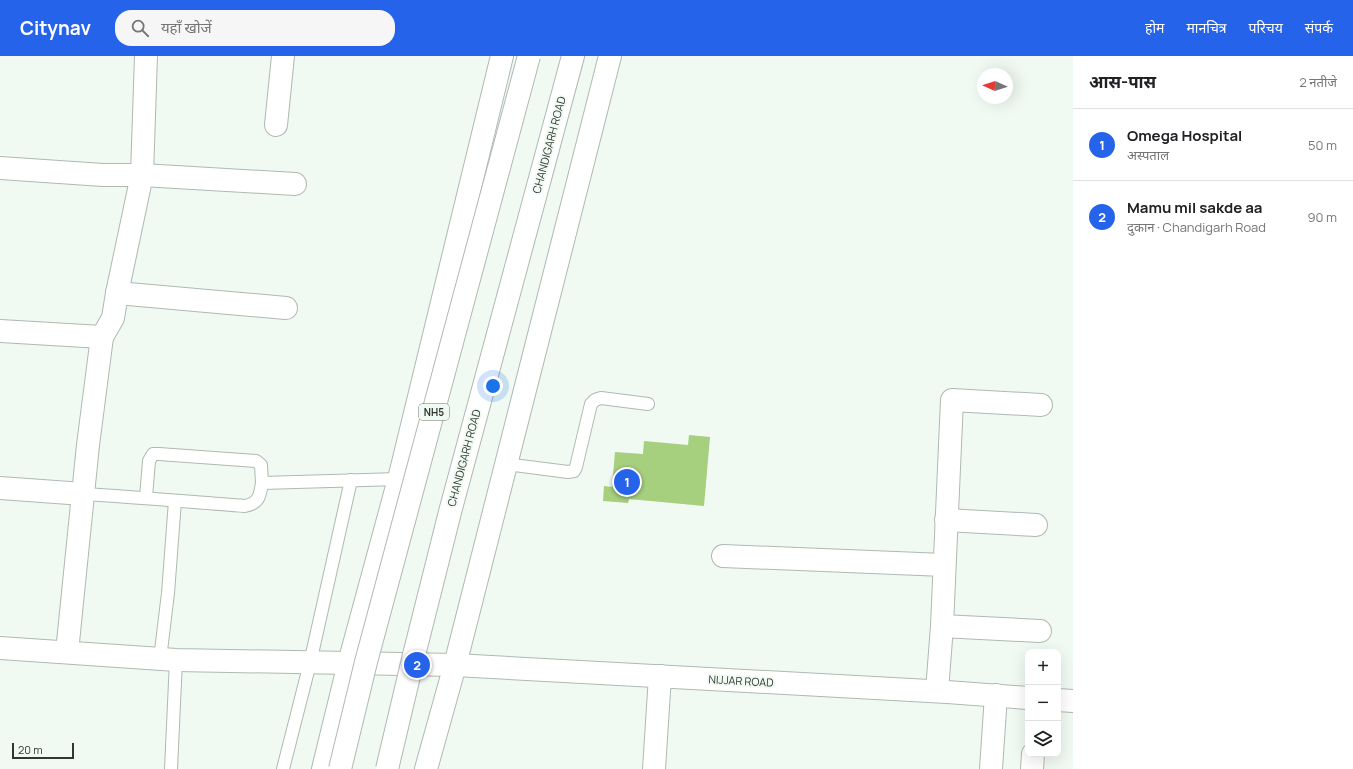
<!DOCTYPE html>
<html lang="hi">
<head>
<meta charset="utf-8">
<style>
	:root { --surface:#fff; --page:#f6f6f6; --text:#202124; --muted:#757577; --line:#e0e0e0; --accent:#2563eb }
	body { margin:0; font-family:Manrope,"Noto Sans Devanagari",sans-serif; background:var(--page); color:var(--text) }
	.controls { position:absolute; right:12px; bottom:12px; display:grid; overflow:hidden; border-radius:8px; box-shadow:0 4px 16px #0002 }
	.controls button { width:36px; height:36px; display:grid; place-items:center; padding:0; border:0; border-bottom:1px solid var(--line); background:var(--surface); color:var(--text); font:20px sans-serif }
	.compass { position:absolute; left:977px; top:12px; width:36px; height:36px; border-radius:50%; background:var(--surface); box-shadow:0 4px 16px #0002; rotate:273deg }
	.scale { position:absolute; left:12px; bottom:10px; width:62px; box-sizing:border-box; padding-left:4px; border:2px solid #323632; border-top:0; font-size:11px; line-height:14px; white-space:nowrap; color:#323632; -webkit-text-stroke:3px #f0faf2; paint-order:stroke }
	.you { position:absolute; left:493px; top:330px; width:14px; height:14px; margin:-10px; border:3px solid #fff; border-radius:50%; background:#1a73e8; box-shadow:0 0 0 6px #1a73e833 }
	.badge { display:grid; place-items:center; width:26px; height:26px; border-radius:50%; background:var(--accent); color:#fff; font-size:13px; font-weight:700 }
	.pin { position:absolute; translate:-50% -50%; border:2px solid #fff; box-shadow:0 1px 4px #0006 }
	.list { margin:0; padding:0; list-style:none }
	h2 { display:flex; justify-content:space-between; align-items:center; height:52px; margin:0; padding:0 16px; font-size:17px }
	h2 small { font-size:13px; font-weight:400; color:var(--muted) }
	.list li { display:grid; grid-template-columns:26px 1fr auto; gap:12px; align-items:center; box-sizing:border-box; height:72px; padding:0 16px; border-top:1px solid var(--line) }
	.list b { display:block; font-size:15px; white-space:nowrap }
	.list p { margin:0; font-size:13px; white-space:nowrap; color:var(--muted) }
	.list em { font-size:13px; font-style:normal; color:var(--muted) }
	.icon { flex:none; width:22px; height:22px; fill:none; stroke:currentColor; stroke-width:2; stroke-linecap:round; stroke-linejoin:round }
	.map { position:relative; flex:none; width:1073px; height:713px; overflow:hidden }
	header { display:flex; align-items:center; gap:24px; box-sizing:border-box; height:56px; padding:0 20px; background:var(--accent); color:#fff }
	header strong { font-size:19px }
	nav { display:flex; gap:22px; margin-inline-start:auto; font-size:14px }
	.search { width:280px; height:36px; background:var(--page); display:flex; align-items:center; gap:10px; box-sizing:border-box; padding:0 14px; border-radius:16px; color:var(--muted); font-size:15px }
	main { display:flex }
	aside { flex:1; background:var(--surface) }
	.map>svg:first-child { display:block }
	.building { fill:#a6cf7e }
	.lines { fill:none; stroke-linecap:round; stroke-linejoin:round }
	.service-casing { stroke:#afb9b1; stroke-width:14 }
	.minor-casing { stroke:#afb9b1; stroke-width:24 }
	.tertiary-casing { stroke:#afb9b1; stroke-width:24 }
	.secondary-casing { stroke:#afb9b1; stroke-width:24 }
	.trunk-casing { stroke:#afb9b1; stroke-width:24 }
	.service { stroke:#fff; stroke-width:12 }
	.minor { stroke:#fff; stroke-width:22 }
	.tertiary { stroke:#fff; stroke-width:22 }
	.secondary { stroke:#fff; stroke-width:22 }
	.trunk { stroke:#fff; stroke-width:22 }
	.trunk-bridge-casing { stroke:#afb9b1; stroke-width:24; stroke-linecap:butt }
	.trunk-bridge { stroke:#fff; stroke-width:22 }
	.labels { text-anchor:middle; stroke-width:4; stroke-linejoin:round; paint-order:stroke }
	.shield { fill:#f0faf2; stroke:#6b716c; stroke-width:1 }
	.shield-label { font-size:10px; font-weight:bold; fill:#323632 }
	.street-label { font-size:11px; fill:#323632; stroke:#f0faf2 }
</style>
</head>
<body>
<header>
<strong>Citynav</strong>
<div class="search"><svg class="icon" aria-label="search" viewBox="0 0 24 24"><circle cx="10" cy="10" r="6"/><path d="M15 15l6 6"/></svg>यहाँ खोजें</div>
<nav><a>होम</a><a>मानचित्र</a><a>परिचय</a><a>संपर्क</a></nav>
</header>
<main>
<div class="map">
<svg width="1073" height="713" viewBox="0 0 1073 713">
	<rect width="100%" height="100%" fill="#f0faf2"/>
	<path class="building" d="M 689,379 L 710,381 L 704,450 L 629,443 L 628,447 L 603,445 L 604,430 L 612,431 L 615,396 L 643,398 L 644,385 L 688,389 Z"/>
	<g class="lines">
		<defs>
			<g id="service">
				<path d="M 506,408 L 568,416 L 574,415 L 576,411 L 591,348 L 595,344 L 601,342 L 648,348"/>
				<path d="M 83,438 C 137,441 191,446 245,450 C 259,447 260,440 262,427 L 399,423"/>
				<path d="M 146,441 L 149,405 L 153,398 L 159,398 L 256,405 L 261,409 L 262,427"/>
				<path d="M 160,603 L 168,537 L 175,445"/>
				<path d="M 171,713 L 176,604"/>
				<path d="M 283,713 L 310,607 L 351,424"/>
			</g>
			<g id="minor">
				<path d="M 276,69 L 283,0"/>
				<path d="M 0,112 L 103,119 L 142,119 L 295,128"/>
				<path d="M 117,237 L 286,252"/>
				<path d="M 0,275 L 102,281 L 88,389 L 67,596"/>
				<path d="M 102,281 L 113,262 L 117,237 L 142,119 L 146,0"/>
				<path d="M 0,432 L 83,438"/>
				<path d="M 946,464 L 1036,469"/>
				<path d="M 723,500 L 944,509"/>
				<path d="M 942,570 L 1040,575"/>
				<path d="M 0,592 L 176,604 L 349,607"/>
				<path d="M 937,635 L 942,570 L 952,344 L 1041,349"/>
				<path d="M 654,713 L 660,620"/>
				<path d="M 991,713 L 996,639"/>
				<path d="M 1032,713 L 1033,698"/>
			</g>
			<g id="tertiary">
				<path d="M 349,607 L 455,609 L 947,636 L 1028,642"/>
				<path d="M 1058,644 L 1073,645"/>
			</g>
			<g id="secondary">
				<path d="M 323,713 L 349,607 L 399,423 L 502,0"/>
				<path d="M 426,713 L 455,609 L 610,0"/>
			</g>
			<path id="trunk" d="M 414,599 L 450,456 L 573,0"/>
		</defs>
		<use href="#service" class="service-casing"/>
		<use href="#minor" class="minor-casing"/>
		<use href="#tertiary" class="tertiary-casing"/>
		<use href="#secondary" class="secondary-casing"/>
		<use href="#trunk" class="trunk-casing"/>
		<use href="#service" class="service"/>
		<use href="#minor" class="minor"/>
		<use href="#tertiary" class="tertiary"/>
		<use href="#secondary" class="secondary"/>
		<use href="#trunk" class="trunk"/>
		<defs>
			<g id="trunk-bridge">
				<path d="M 340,713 L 366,606 L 529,0"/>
				<path d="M 387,713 L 414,599"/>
			</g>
		</defs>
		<use href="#trunk-bridge" class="trunk-bridge-casing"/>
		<use href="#trunk-bridge" class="trunk-bridge"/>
	</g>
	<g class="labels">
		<rect class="shield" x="419" y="348" width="30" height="16" rx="3"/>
		<g class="shield-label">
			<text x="434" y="360">NH5</text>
		</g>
		<g class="street-label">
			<text transform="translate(549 89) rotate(-75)" y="4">CHANDIGARH ROAD</text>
			<text transform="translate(464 402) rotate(-75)" y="4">CHANDIGARH ROAD</text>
			<text transform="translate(741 625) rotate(3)" y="4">NIJJAR ROAD</text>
		</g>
	</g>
</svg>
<div class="controls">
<button>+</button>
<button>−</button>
<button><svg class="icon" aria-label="layers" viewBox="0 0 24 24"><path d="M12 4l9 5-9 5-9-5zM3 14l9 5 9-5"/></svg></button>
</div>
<svg class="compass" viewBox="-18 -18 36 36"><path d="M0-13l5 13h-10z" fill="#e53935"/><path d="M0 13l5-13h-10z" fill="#757577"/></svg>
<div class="scale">20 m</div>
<div class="you"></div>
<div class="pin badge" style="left:627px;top:426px">1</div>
<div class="pin badge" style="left:417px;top:609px">2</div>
</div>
<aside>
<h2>आस-पास<small>2 नतीजे</small></h2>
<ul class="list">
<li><span class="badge">1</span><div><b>Omega Hospital</b><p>अस्पताल</p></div><em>50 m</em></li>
<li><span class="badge">2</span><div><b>Mamu mil sakde aa</b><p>दुकान · Chandigarh Road</p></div><em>90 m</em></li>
</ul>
</aside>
</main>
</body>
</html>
